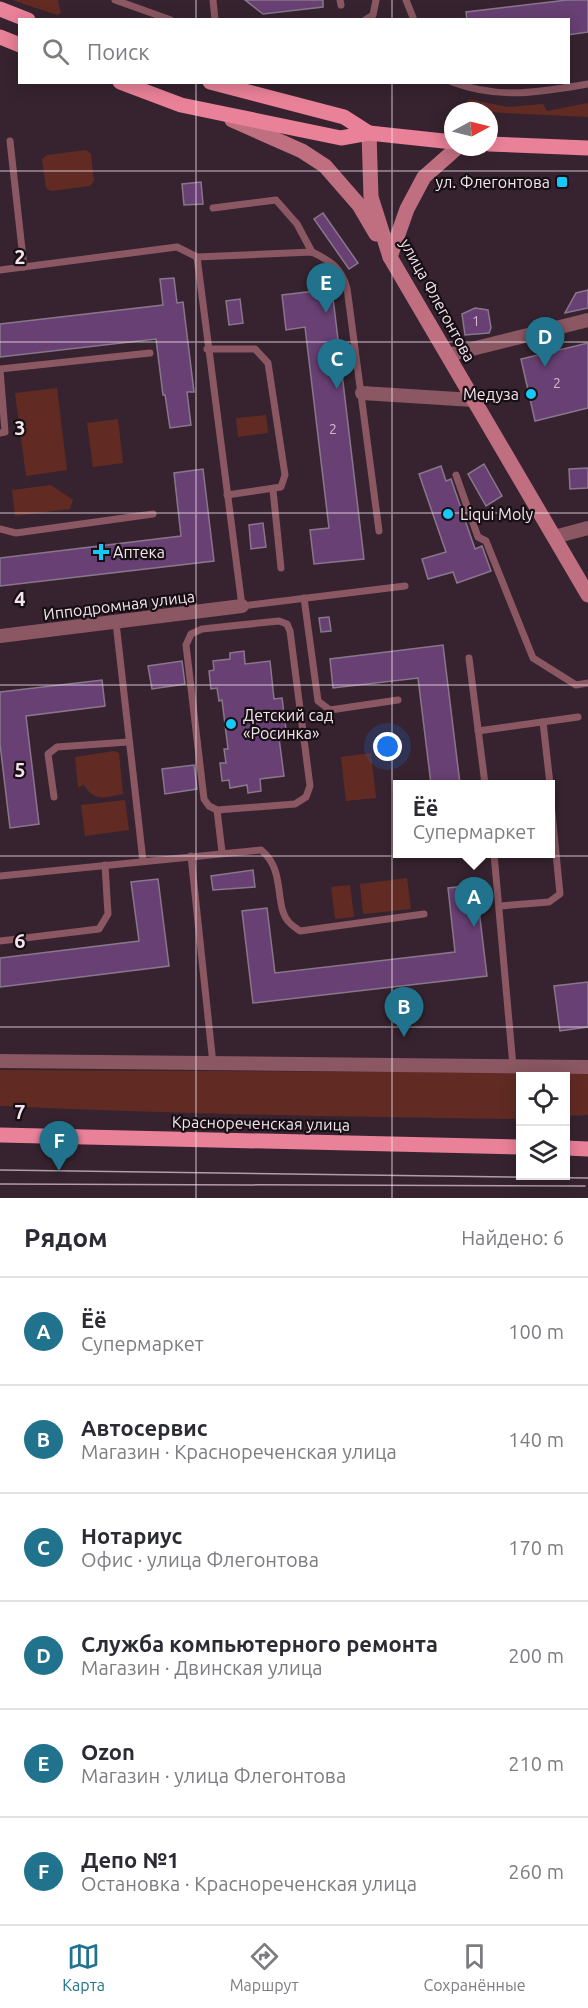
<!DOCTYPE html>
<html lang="ru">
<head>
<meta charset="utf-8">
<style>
	:root { --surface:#fff; --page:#f7f7f7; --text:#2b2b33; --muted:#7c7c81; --line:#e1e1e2; --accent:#21738d }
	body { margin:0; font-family:Ubuntu,sans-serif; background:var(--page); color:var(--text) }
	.controls { position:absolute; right:18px; bottom:18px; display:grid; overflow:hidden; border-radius:0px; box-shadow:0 3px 15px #0003 }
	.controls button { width:54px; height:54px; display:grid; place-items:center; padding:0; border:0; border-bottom:2px solid var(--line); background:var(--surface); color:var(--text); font:30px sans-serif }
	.compass { position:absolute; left:444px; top:102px; width:54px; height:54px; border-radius:50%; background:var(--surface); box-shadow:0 3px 15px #0003; rotate:83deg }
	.you { position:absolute; left:388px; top:747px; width:21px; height:21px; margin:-15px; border:4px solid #fff; border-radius:50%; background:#1a73e8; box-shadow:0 0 0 9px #1a73e833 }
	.badge { display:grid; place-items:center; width:39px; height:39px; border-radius:50%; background:var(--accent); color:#fff; font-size:20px; font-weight:700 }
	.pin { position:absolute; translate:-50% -50px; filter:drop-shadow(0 2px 3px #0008) }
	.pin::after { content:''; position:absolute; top:32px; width:21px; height:18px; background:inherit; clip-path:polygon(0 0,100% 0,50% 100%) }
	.popup { position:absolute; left:393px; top:780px; width:162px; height:78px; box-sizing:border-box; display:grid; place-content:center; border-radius:0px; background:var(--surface); filter:drop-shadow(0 2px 4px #0005); font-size:20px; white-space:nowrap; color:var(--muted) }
	.popup b { font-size:22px; color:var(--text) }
	.popup::after { content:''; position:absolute; left:50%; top:100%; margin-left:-12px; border:12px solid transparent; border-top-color:var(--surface) }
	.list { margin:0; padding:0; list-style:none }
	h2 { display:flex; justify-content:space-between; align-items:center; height:78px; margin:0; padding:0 24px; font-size:26px }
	h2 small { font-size:20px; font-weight:400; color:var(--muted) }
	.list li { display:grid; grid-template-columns:39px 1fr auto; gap:18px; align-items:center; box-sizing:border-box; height:108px; padding:0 24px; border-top:2px solid var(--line) }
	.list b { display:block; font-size:22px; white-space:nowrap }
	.list p { margin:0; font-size:20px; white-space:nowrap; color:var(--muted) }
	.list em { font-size:20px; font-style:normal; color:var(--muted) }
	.icon { flex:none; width:33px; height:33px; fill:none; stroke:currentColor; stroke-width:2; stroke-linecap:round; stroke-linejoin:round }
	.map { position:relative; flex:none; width:588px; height:1198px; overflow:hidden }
	.search { position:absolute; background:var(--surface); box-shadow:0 3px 15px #0003; left:18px; right:18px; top:18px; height:66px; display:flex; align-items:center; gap:15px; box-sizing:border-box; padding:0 21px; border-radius:0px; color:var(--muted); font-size:22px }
	.sheet { height:726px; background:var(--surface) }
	nav { display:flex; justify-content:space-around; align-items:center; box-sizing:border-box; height:84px; border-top:2px solid var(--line); background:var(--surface); font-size:16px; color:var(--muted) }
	nav a { display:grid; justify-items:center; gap:3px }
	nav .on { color:var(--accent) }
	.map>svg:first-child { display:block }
	.green { fill:#612b24 }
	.building { fill:#684073; stroke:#88778c; stroke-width:1.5 }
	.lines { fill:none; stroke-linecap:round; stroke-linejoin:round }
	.lane { stroke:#8a5762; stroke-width:7 }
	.street { stroke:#8a5762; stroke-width:14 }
	.secondary { stroke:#c06f81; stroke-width:15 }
	.primary { stroke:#e98199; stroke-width:15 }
	.tram { stroke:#ae9ea7; stroke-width:1.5 }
	.grid { fill:none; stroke:#f3e5ed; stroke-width:1.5; stroke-opacity:0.55 }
	.poi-dot { fill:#15cafb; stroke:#180f15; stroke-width:2 }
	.labels { text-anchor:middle; stroke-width:4.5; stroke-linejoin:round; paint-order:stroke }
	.number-label { font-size:14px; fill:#d0bcce }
	.poi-label { font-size:16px; fill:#f3e5ed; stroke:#180f15; text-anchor:start }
	.street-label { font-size:16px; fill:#f3e5ed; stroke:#180f15 }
	.grid-label { font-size:20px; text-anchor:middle; font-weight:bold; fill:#f3e5ed; stroke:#180f15; stroke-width:4.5; stroke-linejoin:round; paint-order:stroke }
</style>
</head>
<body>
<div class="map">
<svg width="588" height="1198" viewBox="0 0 588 1198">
	<rect width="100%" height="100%" fill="#36232f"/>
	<g class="green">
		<path d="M 12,0 L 58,0 L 61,13 L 57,15 Z"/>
		<path d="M 469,99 L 508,107 L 543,104 L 547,111 L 588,103 L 588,117 L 464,111 Z"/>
		<path d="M 86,150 L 91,154 L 94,181 L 90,186 L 51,191 L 46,188 L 42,159 L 47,155 Z"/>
		<path d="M 57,388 L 67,470 L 26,476 L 15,393 Z"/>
		<path d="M 266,415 L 268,433 L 238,437 L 236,418 Z"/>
		<path d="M 118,419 L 123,463 L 93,467 L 87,423 Z"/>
		<path d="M 51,485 L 73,500 L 70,509 L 15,516 L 12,490 Z"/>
		<path d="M 114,751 L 119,753 L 123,794 C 105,797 95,803 84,785 L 78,787 L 75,757 Z"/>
		<path d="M 371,753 L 376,798 L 346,801 L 341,757 Z"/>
		<path d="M 125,800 L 129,830 L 85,836 L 81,805 Z"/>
		<path d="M 407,878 L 411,909 L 363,914 L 360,884 Z"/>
		<path d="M 350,885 L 354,917 L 335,919 L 331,887 Z"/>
		<path d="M 0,1070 L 588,1073 L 588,1115 L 566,1116 L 566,1076 L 520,1076 L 520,1119 C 347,1117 174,1114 0,1106 Z"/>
	</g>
	<g class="building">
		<path d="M 245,0 L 323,0 L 323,7 L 263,14 Z"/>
		<path d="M 567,0 L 588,0 L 588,32 L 568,35 L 568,20 L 467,20 L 466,12 Z"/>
		<path d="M 201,182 L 203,204 L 184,205 L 182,184 Z"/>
		<path d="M 323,213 L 358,263 L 349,269 L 314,219 Z"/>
		<path d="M 174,278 L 177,303 L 183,302 L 194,392 L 187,392 L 191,425 L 170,428 L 165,395 L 163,395 L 156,339 L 0,357 L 0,324 L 163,305 L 160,279 Z"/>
		<path d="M 332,289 L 364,559 L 314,564 L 310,530 L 329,528 L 305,327 L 286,330 L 282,295 Z"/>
		<path d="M 588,290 L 588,308 L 565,313 L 576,293 Z"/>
		<path d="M 240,299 L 243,323 L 229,325 L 226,301 Z"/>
		<path d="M 475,308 L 488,310 L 491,328 L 489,333 L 465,335 L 462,314 Z"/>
		<path d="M 588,343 L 588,408 L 535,421 L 521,359 Z"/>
		<path d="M 484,464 L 502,496 L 486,506 L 468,474 Z"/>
		<path d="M 441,466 L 446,481 L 451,479 L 475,549 L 482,546 L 491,571 L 457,583 L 453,572 L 428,579 L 422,559 L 446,552 L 419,474 Z"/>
		<path d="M 588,468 L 588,488 L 570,489 L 569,469 Z"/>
		<path d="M 203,469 L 214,561 L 0,586 L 0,558 L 181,536 L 174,473 Z"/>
		<path d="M 263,523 L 266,547 L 251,549 L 249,525 Z"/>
		<path d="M 329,617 L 331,631 L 321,632 L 319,618 Z"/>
		<path d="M 443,645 L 460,784 L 431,784 L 418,678 L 333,688 L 330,659 Z"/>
		<path d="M 244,651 L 245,664 L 270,661 L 274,699 L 282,698 L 287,737 L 279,738 L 284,776 L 260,779 L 261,791 L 248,793 L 247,785 L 230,788 L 229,780 L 222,781 L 220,763 L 226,763 L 224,749 L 228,749 L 222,700 L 219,701 L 217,688 L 211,689 L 209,671 L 214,670 L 213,661 L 230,659 L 230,653 Z"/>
		<path d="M 182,661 L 185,684 L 152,689 L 148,666 Z"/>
		<path d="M 102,680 L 105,706 L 26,716 L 39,824 L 10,828 L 0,744 L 0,692 Z"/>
		<path d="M 194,765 L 197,789 L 165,794 L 162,769 Z"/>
		<path d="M 253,870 L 255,887 L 213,890 L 211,876 Z"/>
		<path d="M 158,879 L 169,966 L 0,987 L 0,958 L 139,941 L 131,882 Z"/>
		<path d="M 476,885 L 487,976 L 253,1003 L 242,911 L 267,908 L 275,973 L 455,952 L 448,888 Z"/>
		<path d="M 588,982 L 588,1027 L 560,1031 L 554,986 Z"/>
	</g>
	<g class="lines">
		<g class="lane">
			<path d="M 115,0 L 171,20"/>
			<path d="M 213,0 L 215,20"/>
			<path d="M 340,0 L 341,5"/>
			<path d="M 406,0 L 414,20"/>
			<path d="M 365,20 L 373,15 L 376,0"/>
			<path d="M 452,82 C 501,100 538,92 588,84"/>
			<path d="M 10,141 L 24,267"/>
			<path d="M 213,208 L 276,200 L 297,224 L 312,252"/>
			<path d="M 197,257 L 242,606 L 405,586"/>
			<path d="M 0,270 L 177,247 L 197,257 L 312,252 C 331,261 341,268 347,288 L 379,531"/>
			<path d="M 207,349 L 255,349 L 268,363 L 285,475 L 281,487 L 227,495"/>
			<path d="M 0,369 L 150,353"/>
			<path d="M 0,370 L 5,432 L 0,433"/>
			<path d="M 456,475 L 478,537 L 486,541 L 533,658 L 576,685 L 588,683"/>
			<path d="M 273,490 L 281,568"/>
			<path d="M 0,529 L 16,533 L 153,514"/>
			<path d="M 304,598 L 318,701 L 330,710 L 398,700"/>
			<path d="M 116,623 L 143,861"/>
			<path d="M 469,658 L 485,784"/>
			<path d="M 543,722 L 550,784"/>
			<path d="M 478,731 L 578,717"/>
			<path d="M 54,797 L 48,754 L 57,747 L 128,742"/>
			<path d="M 217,810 L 295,804 L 306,797 L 310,786 L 290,631 L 287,624 L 279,621 L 202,629 L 191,634 L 186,645 L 204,799 L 209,806 L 217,810 L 222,852"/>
			<path d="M 494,854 L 513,1066"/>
			<path d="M 191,856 L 213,1064"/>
			<path d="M 0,876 L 261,850 C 286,870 274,904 288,921 C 291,925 296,928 300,931 L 424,914"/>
			<path d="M 500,906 L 549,902 L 560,894 L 550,792"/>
			<path d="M 0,941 L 99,929 L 108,914 L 105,865"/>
		</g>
		<g class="street">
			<path d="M 448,355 L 588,320"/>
			<path d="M 362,393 L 473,400"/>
			<path d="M 554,537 L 588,528"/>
			<path d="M 0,636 L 242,606"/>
			<path d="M 0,1061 L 588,1067"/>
		</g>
		<g class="secondary">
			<path d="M 232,120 L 302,151 L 325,166 L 359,205 L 376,234"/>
			<path d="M 369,133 L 371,197 L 390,257 L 588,595"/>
			<path d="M 390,257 L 407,209 L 424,177 L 458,147"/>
		</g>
		<g class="primary">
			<path d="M 0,9 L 28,20"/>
			<path d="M 0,37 L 20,45"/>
			<path d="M 120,82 L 181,105 L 341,138 L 369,133 L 453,142"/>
			<path d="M 210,82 L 344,117 L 369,133"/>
			<path d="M 489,144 L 588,148"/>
			<path d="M 0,1135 L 520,1147"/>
			<path d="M 566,1148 L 588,1149"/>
		</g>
		<g class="tram">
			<path d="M 0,1170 L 588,1178"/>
			<path d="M 0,1184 L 585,1186"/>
		</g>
	</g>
	<path class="grid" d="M 196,0 L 196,20M 392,0 L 392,20M 196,82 L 196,1198M 392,82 L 392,1198M 0,171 L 588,171M 0,342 L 588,342M 0,513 L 588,513M 0,685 L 588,685M 0,856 L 588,856M 0,1027 L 588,1027"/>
	<g class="poi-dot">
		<rect x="556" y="176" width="12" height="12" rx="3"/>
		<circle cx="531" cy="394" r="6"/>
		<circle cx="448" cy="514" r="6"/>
		<path d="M98 543h6v6h6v6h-6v6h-6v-6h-6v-6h6z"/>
		<circle cx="231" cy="724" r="6"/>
	</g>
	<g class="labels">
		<g class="number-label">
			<text x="476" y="326">1</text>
			<text x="557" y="388">2</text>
			<text x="333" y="434">2</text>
		</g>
		<g class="poi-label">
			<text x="550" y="188" text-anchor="end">ул. Флегонтова</text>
			<text x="519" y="400" text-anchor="end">Медуза</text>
			<text x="460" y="520">Liqui Moly</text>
			<text x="113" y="558">Аптека</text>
			<text x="243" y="721">Детский сад<tspan x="243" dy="18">«Росинка»</tspan></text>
		</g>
		<g class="street-label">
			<text transform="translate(438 300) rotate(61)" y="6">улица Флегонтова</text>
			<text transform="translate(119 605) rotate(-7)" y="6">Ипподромная улица</text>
			<text transform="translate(261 1123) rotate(1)" y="6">Краснореченская улица</text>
		</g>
	</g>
	<g class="grid-label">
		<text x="20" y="264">2</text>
		<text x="20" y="435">3</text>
		<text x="20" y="606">4</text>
		<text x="20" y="777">5</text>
		<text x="20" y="948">6</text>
		<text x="20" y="1119">7</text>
	</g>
</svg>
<div class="controls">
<button><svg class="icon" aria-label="locate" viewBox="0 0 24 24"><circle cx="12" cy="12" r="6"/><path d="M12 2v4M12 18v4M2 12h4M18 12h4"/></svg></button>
<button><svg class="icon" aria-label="layers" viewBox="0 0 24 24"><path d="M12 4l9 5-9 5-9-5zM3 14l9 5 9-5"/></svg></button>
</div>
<svg class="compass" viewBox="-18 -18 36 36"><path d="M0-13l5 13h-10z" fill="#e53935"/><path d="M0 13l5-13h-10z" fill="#7c7c81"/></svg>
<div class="you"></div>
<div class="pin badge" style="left:474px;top:927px">A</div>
<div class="popup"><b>Ёё</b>Супермаркет</div>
<div class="pin badge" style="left:404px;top:1037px">B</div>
<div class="pin badge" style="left:337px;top:389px">C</div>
<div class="pin badge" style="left:545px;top:367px">D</div>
<div class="pin badge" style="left:326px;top:313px">E</div>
<div class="pin badge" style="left:59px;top:1171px">F</div>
<div class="search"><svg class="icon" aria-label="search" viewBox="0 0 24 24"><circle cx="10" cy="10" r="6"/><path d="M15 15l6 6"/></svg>Поиск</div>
</div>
<section class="sheet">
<h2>Рядом<small>Найдено: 6</small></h2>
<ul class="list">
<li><span class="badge">A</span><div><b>Ёё</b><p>Супермаркет</p></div><em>100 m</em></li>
<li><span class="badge">B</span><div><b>Автосервис</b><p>Магазин · Краснореченская улица</p></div><em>140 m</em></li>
<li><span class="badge">C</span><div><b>Нотариус</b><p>Офис · улица Флегонтова</p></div><em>170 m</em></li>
<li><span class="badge">D</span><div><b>Служба компьютерного ремонта</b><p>Магазин · Двинская улица</p></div><em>200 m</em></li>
<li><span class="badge">E</span><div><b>Ozon</b><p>Магазин · улица Флегонтова</p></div><em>210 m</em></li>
<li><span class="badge">F</span><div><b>Депо №1</b><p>Остановка · Краснореченская улица</p></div><em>260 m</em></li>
</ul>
</section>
<nav>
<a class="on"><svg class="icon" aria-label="map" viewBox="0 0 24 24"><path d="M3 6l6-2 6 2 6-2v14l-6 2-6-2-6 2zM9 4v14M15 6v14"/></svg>Карта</a>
<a><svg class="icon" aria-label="directions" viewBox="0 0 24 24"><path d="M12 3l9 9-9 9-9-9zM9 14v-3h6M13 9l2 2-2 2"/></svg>Маршрут</a>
<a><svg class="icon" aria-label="saved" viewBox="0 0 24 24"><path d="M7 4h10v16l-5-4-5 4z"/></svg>Сохранённые</a>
</nav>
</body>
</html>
